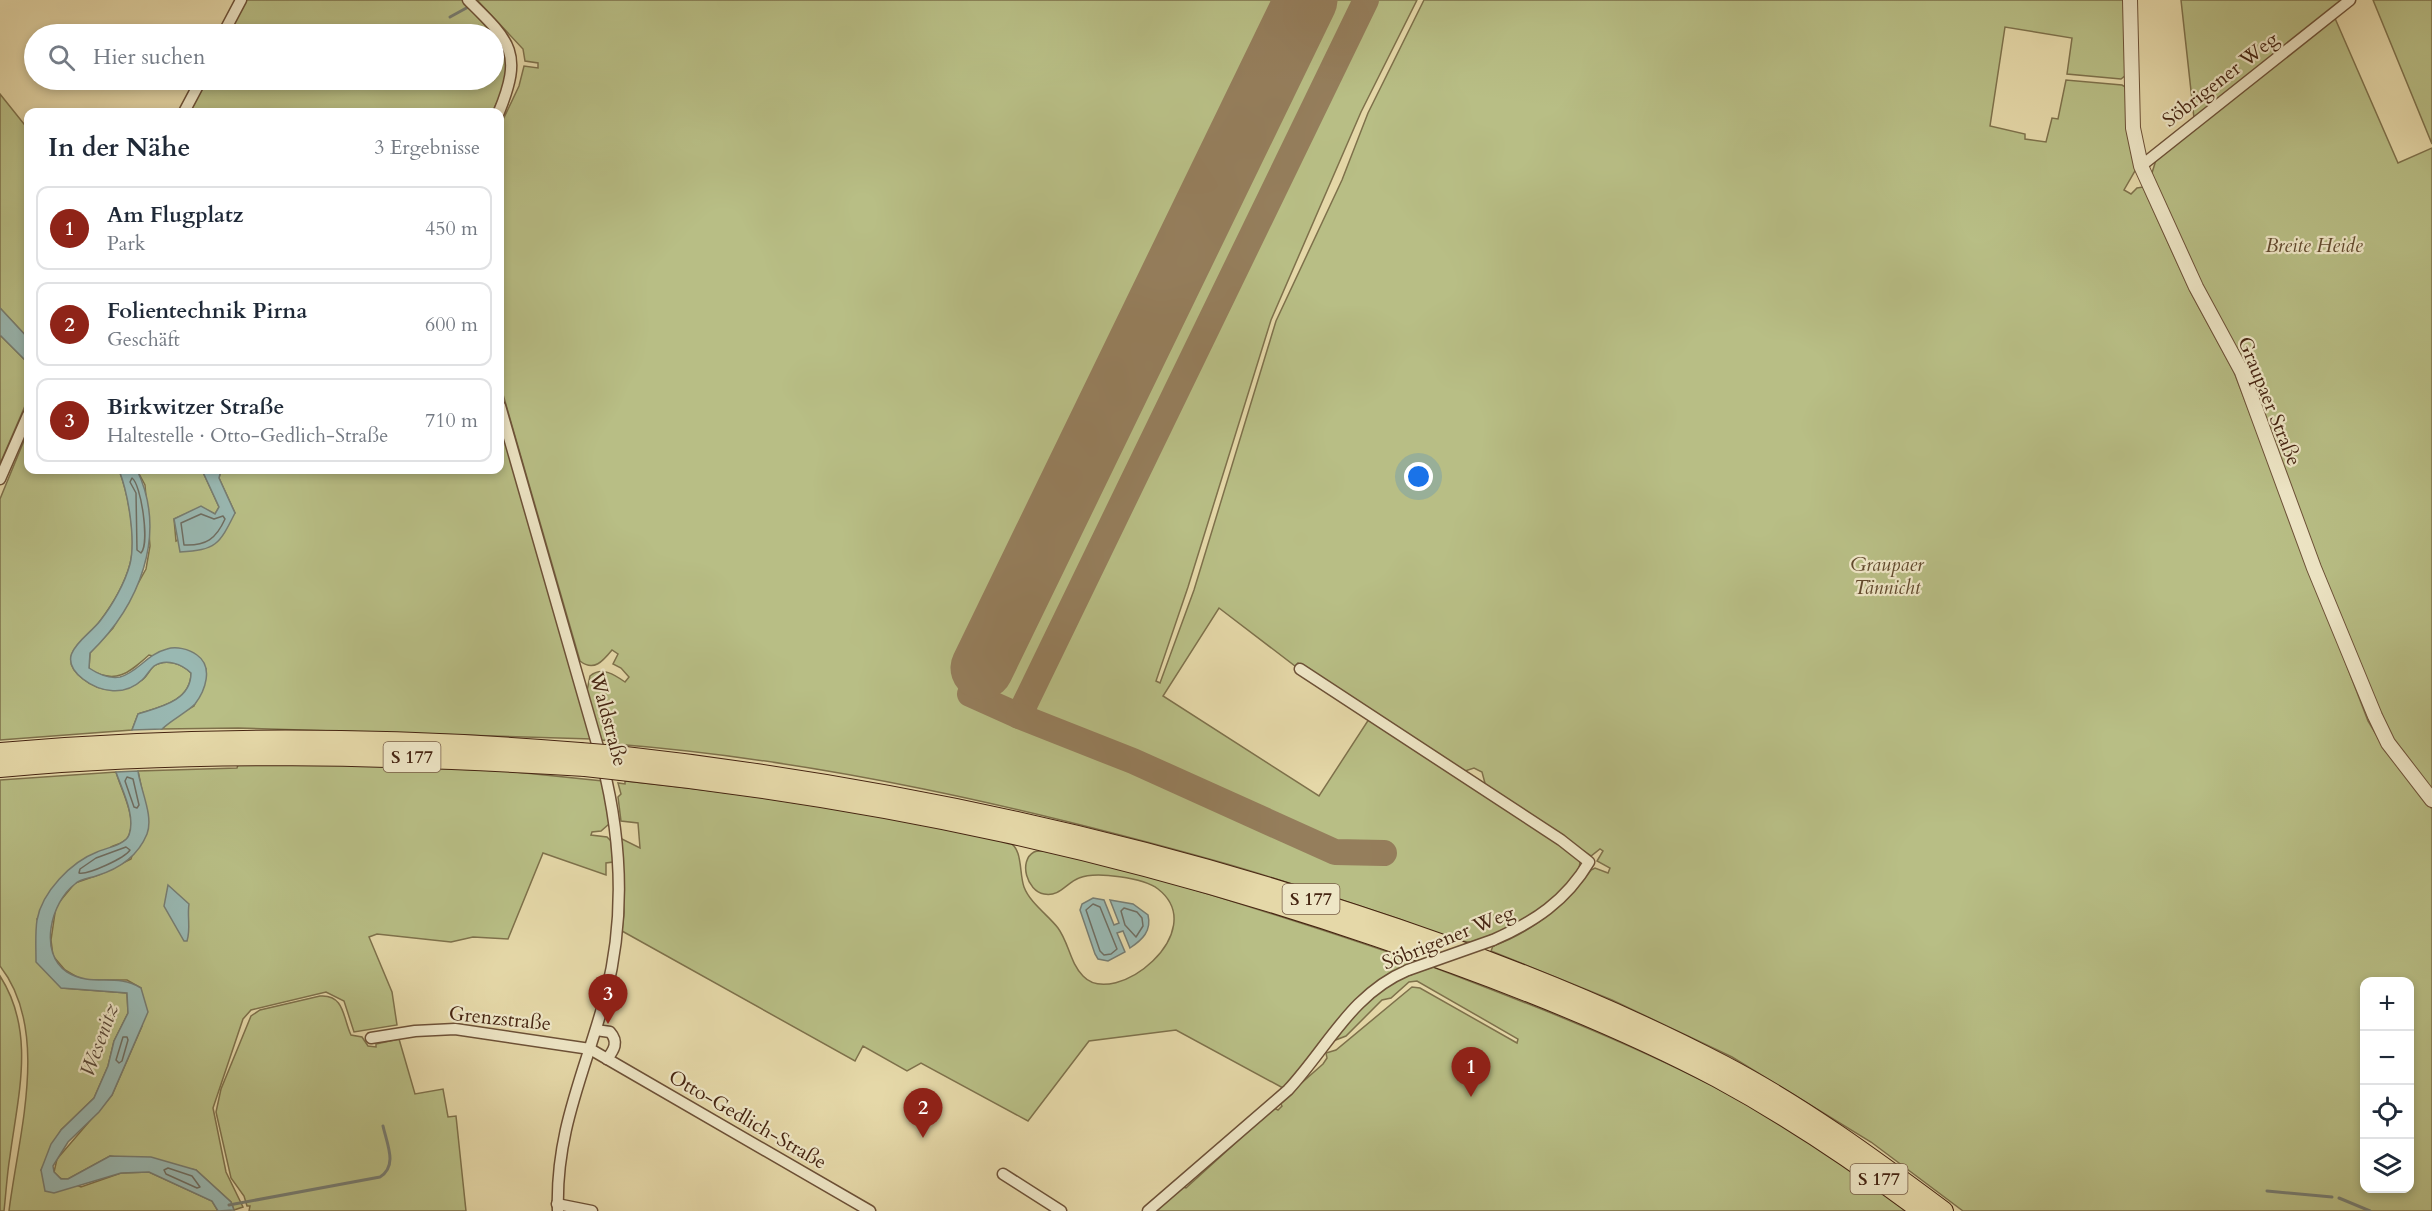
<!DOCTYPE html>
<html lang="de">
<head>
<meta charset="utf-8">
<style>
	:root { --surface:#fff; --page:#f6f6f7; --text:#1f2937; --muted:#747a83; --line:#e0e1e3; --accent:#8f2418 }
	body { margin:0; font-family:Cardo,serif; background:var(--page); color:var(--text) }
	.controls { position:absolute; right:18px; bottom:18px; display:grid; overflow:hidden; border-radius:12px; box-shadow:0 3px 9px #0003 }
	.controls button { width:54px; height:54px; display:grid; place-items:center; padding:0; border:0; border-bottom:2px solid var(--line); background:var(--surface); color:var(--text); font:30px sans-serif }
	.you { position:absolute; left:1419px; top:477px; width:21px; height:21px; margin:-15px; border:4px solid #fff; border-radius:50%; background:#1a73e8; box-shadow:0 0 0 9px #1a73e833 }
	.badge { display:grid; place-items:center; width:39px; height:39px; border-radius:50%; background:var(--accent); color:#fff; font-size:20px; font-weight:700 }
	.pin { position:absolute; translate:-50% -50px; filter:drop-shadow(0 2px 3px #0008) }
	.pin::after { content:''; position:absolute; top:32px; width:21px; height:18px; background:inherit; clip-path:polygon(0 0,100% 0,50% 100%) }
	.list { margin:0; padding:0; list-style:none }
	h2 { display:flex; justify-content:space-between; align-items:center; height:78px; margin:0; padding:0 24px; font-size:26px }
	h2 small { font-size:20px; font-weight:400; color:var(--muted) }
	.list li { display:grid; grid-template-columns:39px 1fr auto; gap:18px; align-items:center; box-sizing:border-box; height:84px; margin:0 12px 12px; padding:0 12px; border:2px solid var(--line); border-radius:12px }
	.list b { display:block; font-size:22px; white-space:nowrap }
	.list p { margin:0; font-size:20px; white-space:nowrap; color:var(--muted) }
	.list em { font-size:20px; font-style:normal; color:var(--muted) }
	.icon { flex:none; width:33px; height:33px; fill:none; stroke:currentColor; stroke-width:2; stroke-linecap:round; stroke-linejoin:round }
	.map { position:relative; flex:none; width:2432px; height:1211px; overflow:hidden }
	.search { position:absolute; background:var(--surface); box-shadow:0 3px 9px #0003; left:24px; top:24px; width:480px; height:66px; display:flex; align-items:center; gap:15px; box-sizing:border-box; padding:0 21px; border-radius:33px; color:var(--muted); font-size:22px }
	.panel { position:absolute; background:var(--surface); box-shadow:0 3px 9px #0003; left:24px; top:108px; width:480px; height:366px; border-radius:12px }
	.map>svg:first-child { display:block }
	.green { fill:#b8be85; stroke:#7e714b; stroke-width:1.5; fill-rule:evenodd }
	.water { fill:#99b8b2; stroke:#777d72; stroke-width:1.5 }
	.lines { fill:none; stroke-linecap:round; stroke-linejoin:round }
	.shore { stroke:#6f6e62; stroke-width:1.5 }
	.stream { stroke:#777d72; stroke-width:3 }
	.taxiway { stroke:#957e5c; stroke-width:26 }
	.runway { stroke:#957e5c; stroke-width:63 }
	.minor-casing { stroke:#6d5137; stroke-width:13 }
	.tertiary-casing { stroke:#6d5137; stroke-width:16 }
	.trunk-casing { stroke:#452411; stroke-width:20 }
	.minor { stroke:#eee6c6; stroke-width:10 }
	.tertiary { stroke:#eee6c6; stroke-width:14 }
	.trunk { stroke:#e5d8a8; stroke-width:18 }
	.minor-bridge-casing { stroke:#6d5137; stroke-width:13; stroke-linecap:butt }
	.trunk-bridge-casing { stroke:#452411; stroke-width:20; stroke-linecap:butt }
	.minor-bridge { stroke:#eee6c6; stroke-width:10 }
	.trunk-bridge { stroke:#e5d8a8; stroke-width:18 }
	.labels { text-anchor:middle; stroke-width:4.5; stroke-linejoin:round; paint-order:stroke }
	.shield { fill:#eee6c6; stroke:#785e47; stroke-width:1.5 }
	.shield-label { font-size:18px; font-weight:bold; fill:#452411 }
	.street-label { font-size:20px; fill:#452411; stroke:#eee6c6 }
	.park-label { font-size:20px; font-style:italic; fill:#624a2e; stroke:#eee6c6 }
	.water-label { font-size:21px; font-style:italic; fill:#5a4939; stroke:#eee6c6 }
</style>
</head>
<body>
<div class="map">
<svg width="2432" height="1211" viewBox="0 0 2432 1211">
	<rect width="100%" height="100%" fill="#e5d8a8"/>
	<filter id="stains"><feTurbulence type="fractalNoise" baseFrequency=".00333" numOctaves="4"/><feColorMatrix values="0 0 0 0 .2 0 0 0 0 .09 0 0 0 0 .02 0 0 0 .5 -.17"/></filter>
	<radialGradient id="worn" r=".72"><stop offset=".6" stop-color="#630" stop-opacity="0"/><stop offset="1" stop-color="#630" stop-opacity=".3"/></radialGradient>
	<g class="green">
		<path d="M 246,0 L 462,0 L 493,34 L 229,34 Z"/>
		<path d="M 477,0 L 1417,0 L 1361,112 L 1271,320 L 1188,587 L 1156,681 L 1160,683 L 1194,590 L 1276,321 L 1342,180 L 1368,113 L 1424,0 L 2125,0 L 2126,75 L 2121,79 L 2067,74 L 2072,38 L 2005,27 L 1990,126 L 2025,134 L 2025,139 L 2046,142 L 2052,118 L 2058,119 L 2066,80 L 2122,85 L 2127,88 L 2136,169 L 2124,190 L 2131,194 L 2137,188 L 2143,187 L 2190,291 L 2234,372 L 2368,721 L 2383,746 L 2432,809 L 2432,1211 L 1963,1211 L 1871,1142 L 1732,1057 L 1612,1000 L 1491,951 L 1493,946 C 1532,932 1567,904 1591,870 L 1595,868 L 1608,873 L 1610,868 L 1597,861 L 1603,851 L 1600,849 L 1591,856 L 1486,787 L 1482,772 L 1474,768 L 1462,772 L 1298,663 L 1295,666 L 1219,608 L 1163,696 L 1319,796 L 1369,719 L 1580,858 C 1585,888 1496,944 1468,942 C 1451,941 1416,925 1399,919 C 1342,900 1285,881 1227,864 C 1028,808 821,760 614,744 L 613,741 L 601,740 L 587,691 L 590,676 C 602,666 615,675 625,682 L 629,677 L 621,668 L 613,664 L 618,654 L 612,650 C 603,661 594,672 580,661 L 500,384 L 500,126 L 519,86 L 524,66 L 538,68 L 538,63 L 525,61 L 523,49 ZM 2364,982 L 2410,982 L 2410,1188 L 2364,1188 Z"/>
		<path d="M 2181,0 L 2345,0 L 2194,118 Z"/>
		<path d="M 2373,0 L 2432,0 L 2432,144 Z"/>
		<path d="M 2334,16 L 2398,163 L 2432,148 L 2432,790 L 2393,739 L 2360,667 L 2284,472 L 2151,176 L 2156,160 Z"/>
		<path d="M 494,35 C 513,61 507,86 492,112 L 190,112 L 206,80 L 494,80 Z"/>
		<path d="M 0,94 L 28,129 L 28,338 L 0,308 Z"/>
		<path d="M 0,335 L 28,363 L 28,399 L 0,464 Z"/>
		<path d="M 500,422 L 592,739 L 238,728 L 162,729 L 176,716 L 194,706 L 206,669 L 149,655 C 129,673 115,685 89,669 L 90,653 L 113,628 L 146,569 L 150,546 L 145,485 L 137,470 L 202,470 L 219,507 L 215,514 L 201,507 L 174,519 L 176,541 L 235,513 L 219,478 L 221,470 L 500,470 Z"/>
		<path d="M 28,431 L 28,470 L 119,470 C 128,494 137,538 130,564 C 125,583 112,605 100,621 C 88,638 52,655 83,679 C 100,693 125,694 142,680 C 147,677 149,670 154,666 C 166,658 182,664 191,673 C 191,701 160,707 138,714 L 132,730 L 0,740 L 0,499 Z"/>
		<path d="M 333,764 L 505,771 L 603,781 L 609,824 L 601,831 L 592,832 L 591,835 L 607,837 L 611,841 L 613,862 L 606,863 L 606,875 L 543,853 L 508,939 L 473,937 L 451,942 L 377,934 L 369,937 L 392,992 L 397,1025 L 354,1032 L 344,1001 L 326,992 L 251,1010 L 243,1019 L 213,1108 L 226,1172 L 243,1207 L 234,1210 L 231,1202 L 196,1170 L 110,1156 L 68,1179 L 61,1179 L 54,1172 L 57,1159 L 112,1095 L 142,1026 L 141,988 L 127,980 L 82,980 L 65,970 L 53,956 L 51,940 L 56,906 L 75,883 L 101,874 L 131,859 L 146,809 L 138,771 L 237,768 L 238,765 Z"/>
		<path d="M 116,772 C 121,790 138,819 128,837 C 125,843 117,844 111,847 L 37,919 L 62,988 L 127,993 L 128,1013 L 114,1041 L 108,1066 L 94,1098 L 61,1130 L 41,1170 L 81,1187 L 121,1173 L 149,1172 L 212,1201 L 218,1211 L 9,1211 C 18,1136 51,1031 0,966 L 0,780 Z"/>
		<path d="M 625,781 C 754,794 882,815 1009,842 C 1023,849 1019,873 1024,887 C 1030,903 1048,915 1058,928 C 1069,943 1070,963 1083,976 C 1115,1010 1212,931 1158,889 C 1144,878 1096,871 1079,878 C 1066,883 1060,897 1044,894 C 1027,891 1018,861 1034,852 C 1055,840 1368,945 1411,960 L 1409,964 C 1354,987 1323,1044 1283,1088 L 1176,1030 L 1089,1041 L 1028,1121 L 921,1063 L 907,1071 L 863,1046 L 855,1061 L 622,931 L 624,912 L 620,838 L 640,848 L 638,823 L 621,821 L 618,797 L 621,794 L 618,783 L 625,784 Z"/>
		<path d="M 1433,967 C 1527,1003 1621,1039 1711,1085 C 1779,1120 1845,1165 1906,1211 L 1154,1211 L 1183,1187 L 1186,1188 L 1274,1108 L 1278,1110 L 1282,1106 L 1280,1102 L 1323,1064 L 1327,1058 L 1326,1053 L 1336,1050 L 1412,987 L 1420,988 L 1517,1043 L 1518,1039 L 1417,981 L 1409,982 L 1391,998 L 1382,1000 L 1346,1036 L 1333,1041 L 1362,1004 L 1404,976 Z"/>
		<path d="M 0,976 C 36,1032 18,1095 10,1156 C 7,1174 6,1193 4,1211 L 0,1211 Z"/>
		<path d="M 320,996 C 345,994 343,1019 351,1035 L 362,1037 L 368,1046 L 376,1047 L 376,1044 L 399,1039 L 415,1094 L 443,1089 L 448,1117 L 456,1116 L 466,1211 L 249,1211 L 250,1206 L 247,1206 L 244,1196 L 231,1178 L 216,1112 L 221,1089 L 251,1016 L 260,1010 Z"/>
	</g>
	<g class="water">
		<path d="M 0,308 L 28,338 L 28,363 L 0,335 Z"/>
		<path d="M 119,470 L 137,470 C 168,535 139,606 90,653 L 89,668 C 98,674 109,679 120,677 C 137,673 147,654 167,649 C 176,646 189,649 197,655 C 214,667 205,691 195,704 C 190,710 170,721 162,729 L 132,730 L 138,714 C 160,707 191,701 191,673 C 182,664 166,658 154,666 C 149,670 147,676 142,680 C 125,696 101,693 83,679 C 52,655 87,638 100,621 C 112,606 125,583 130,564 C 136,539 128,493 119,470 Z"/>
		<path d="M 202,470 L 221,470 L 219,478 L 235,513 C 219,545 216,550 180,552 L 174,519 L 201,506 L 215,514 L 219,507 Z"/>
		<path d="M 138,771 C 140,789 154,816 147,834 C 138,856 119,869 96,876 C 90,878 80,879 75,884 C 51,902 38,953 67,972 C 93,988 115,972 141,988 L 148,1012 L 112,1095 L 99,1112 L 68,1142 L 53,1166 L 54,1172 L 61,1179 L 68,1179 L 110,1156 L 151,1157 L 196,1170 L 231,1202 L 234,1210 L 218,1211 L 212,1201 L 149,1172 L 121,1173 L 54,1193 L 45,1191 L 41,1170 L 51,1144 L 61,1130 L 94,1098 L 108,1066 L 114,1041 L 128,1013 L 127,993 L 61,988 L 36,962 C 36,948 35,933 37,920 C 42,892 71,862 97,852 C 106,848 125,845 129,835 C 136,816 122,790 116,772 Z"/>
		<path d="M 168,885 L 189,904 C 187,917 191,929 187,941 L 184,941 L 164,906 Z"/>
		<path d="M 1093,898 L 1104,900 L 1114,925 L 1119,923 L 1110,900 L 1133,904 L 1148,915 C 1152,931 1142,940 1130,948 L 1123,931 L 1117,933 L 1125,952 L 1108,961 L 1098,959 L 1095,954 L 1080,910 L 1082,904 Z"/>
	</g>
	<g class="lines">
		<g class="shore">
			<path d="M 132,478 C 141,484 150,543 141,553 L 137,550 L 136,493 L 130,482 Z"/>
			<path d="M 201,514 L 214,519 L 223,516 L 225,519 C 216,539 206,546 184,545 L 181,523 Z"/>
			<path d="M 127,777 L 133,779 L 139,805 L 137,808 L 134,807 L 125,781 Z"/>
			<path d="M 126,847 L 130,850 C 125,858 88,875 79,873 L 80,869 L 96,858 Z"/>
			<path d="M 1093,904 L 1100,907 L 1117,949 L 1111,954 L 1104,955 L 1100,951 L 1086,910 Z"/>
			<path d="M 1124,908 L 1137,912 L 1142,918 L 1143,926 L 1136,937 L 1125,925 L 1121,911 Z"/>
			<path d="M 123,1037 L 127,1037 L 128,1040 L 122,1061 L 119,1063 L 116,1060 Z"/>
			<path d="M 168,1168 L 192,1176 L 200,1187 L 197,1188 L 166,1174 L 164,1170 Z"/>
		</g>
		<g class="stream">
			<path d="M 450,17 L 470,6"/>
			<path d="M 2267,1191 L 2332,1197"/>
			<path d="M 2339,1198 L 2370,1211"/>
			<path d="M 229,1205 L 380,1177 C 398,1166 387,1144 383,1126"/>
		</g>
		<g class="taxiway">
			<path d="M 982,668 L 970,694 L 1019,716 L 1366,0"/>
			<path d="M 1019,716 L 1133,761 L 1335,852 L 1384,853"/>
		</g>
		<path class="runway" d="M 982,668 L 1306,0"/>
		<defs>
			<g id="minor">
				<path d="M 468,0 C 511,42 523,53 499,112"/>
				<path d="M 223,34 L 241,0"/>
				<path d="M 184,112 L 201,80"/>
				<path d="M 2141,166 L 2350,0"/>
				<path d="M 500,406 L 600,754 C 621,832 626,915 606,994 C 586,1070 555,1130 558,1211"/>
				<path d="M 0,479 L 28,415"/>
				<path d="M 1300,669 L 1561,840 L 1589,862 C 1566,901 1534,922 1493,940"/>
				<path d="M 596,1030 L 610,1032 C 619,1042 614,1050 607,1059"/>
				<path d="M 371,1038 L 415,1031 L 455,1029 L 590,1049 L 870,1211"/>
				<path d="M 1003,1174 L 1061,1211"/>
				<path d="M 557,1204 L 592,1211"/>
				<path d="M 1148,1211 L 1288,1090 C 1328,1047 1351,994 1408,970"/>
			</g>
			<path id="tertiary" d="M 2130,0 L 2133,128 L 2141,166 L 2196,287 L 2242,372 L 2314,568 L 2375,716 L 2388,743 L 2432,800"/>
			<g id="trunk">
				<path d="M 0,752 C 193,735 387,736 580,752"/>
				<path d="M 617,755 C 869,783 1114,834 1355,914 C 1481,955 1607,1004 1724,1065 C 1802,1106 1873,1158 1944,1211"/>
				<path d="M 0,768 C 195,750 390,755 585,767"/>
				<path d="M 621,771 C 882,799 1127,852 1376,937 C 1491,976 1609,1021 1717,1078 C 1789,1117 1856,1162 1921,1211"/>
			</g>
		</defs>
		<use href="#minor" class="minor-casing"/>
		<use href="#tertiary" class="tertiary-casing"/>
		<use href="#trunk" class="trunk-casing"/>
		<use href="#minor" class="minor"/>
		<use href="#tertiary" class="tertiary"/>
		<use href="#trunk" class="trunk"/>
		<defs>
			<path id="minor-bridge" d="M 1408,970 L 1493,940"/>
			<g id="trunk-bridge">
				<path d="M 580,752 L 617,755"/>
				<path d="M 585,767 L 621,771"/>
			</g>
		</defs>
		<use href="#minor-bridge" class="minor-bridge-casing"/>
		<use href="#trunk-bridge" class="trunk-bridge-casing"/>
		<use href="#minor-bridge" class="minor-bridge"/>
		<use href="#trunk-bridge" class="trunk-bridge"/>
	</g>
	<g class="labels">
		<g class="shield">
			<rect x="383.5" y="742" width="57" height="30" rx="4.5"/>
			<rect x="1282.5" y="884" width="57" height="30" rx="4.5"/>
			<rect x="1850.5" y="1164" width="57" height="30" rx="4.5"/>
		</g>
		<g class="shield-label">
			<text x="412" y="763">S 177</text>
			<text x="1311" y="905">S 177</text>
			<text x="1879" y="1185">S 177</text>
		</g>
		<g class="street-label">
			<text transform="translate(2220 79) rotate(-38)" y="7">Söbrigener Weg</text>
			<text transform="translate(2270 401) rotate(68)" y="7">Graupaer Straße</text>
			<text transform="translate(609 719) rotate(75)" y="7">Waldstraße</text>
			<text transform="translate(1448 937) rotate(-22)" y="7">Söbrigener Weg</text>
			<text transform="translate(500 1018) rotate(6)" y="7">Grenzstraße</text>
			<text transform="translate(748 1119) rotate(30)" y="7">Otto-Gedlich-Straße</text>
		</g>
		<g class="park-label">
			<text x="2314" y="252">Breite Heide</text>
			<text x="1887" y="571">Graupaer<tspan x="1887" dy="23">Tännicht</tspan></text>
		</g>
		<g class="water-label">
			<text transform="translate(99 1040) rotate(-70)" y="7">Wesenitz</text>
		</g>
	</g>
	<rect width="100%" height="100%" filter="url(#stains)"/>
	<rect width="100%" height="100%" fill="url(#worn)"/>
</svg>
<div class="controls">
<button>+</button>
<button>−</button>
<button><svg class="icon" aria-label="locate" viewBox="0 0 24 24"><circle cx="12" cy="12" r="6"/><path d="M12 2v4M12 18v4M2 12h4M18 12h4"/></svg></button>
<button><svg class="icon" aria-label="layers" viewBox="0 0 24 24"><path d="M12 4l9 5-9 5-9-5zM3 14l9 5 9-5"/></svg></button>
</div>
<div class="you"></div>
<div class="pin badge" style="left:1471px;top:1097px">1</div>
<div class="pin badge" style="left:923px;top:1138px">2</div>
<div class="pin badge" style="left:608px;top:1024px">3</div>
<div class="search"><svg class="icon" aria-label="search" viewBox="0 0 24 24"><circle cx="10" cy="10" r="6"/><path d="M15 15l6 6"/></svg>Hier suchen</div>
<section class="panel">
<h2>In der Nähe<small>3 Ergebnisse</small></h2>
<ul class="list">
<li><span class="badge">1</span><div><b>Am Flugplatz</b><p>Park</p></div><em>450 m</em></li>
<li><span class="badge">2</span><div><b>Folientechnik Pirna</b><p>Geschäft</p></div><em>600 m</em></li>
<li><span class="badge">3</span><div><b>Birkwitzer Straße</b><p>Haltestelle · Otto-Gedlich-Straße</p></div><em>710 m</em></li>
</ul>
</section>
</div>
</body>
</html>
